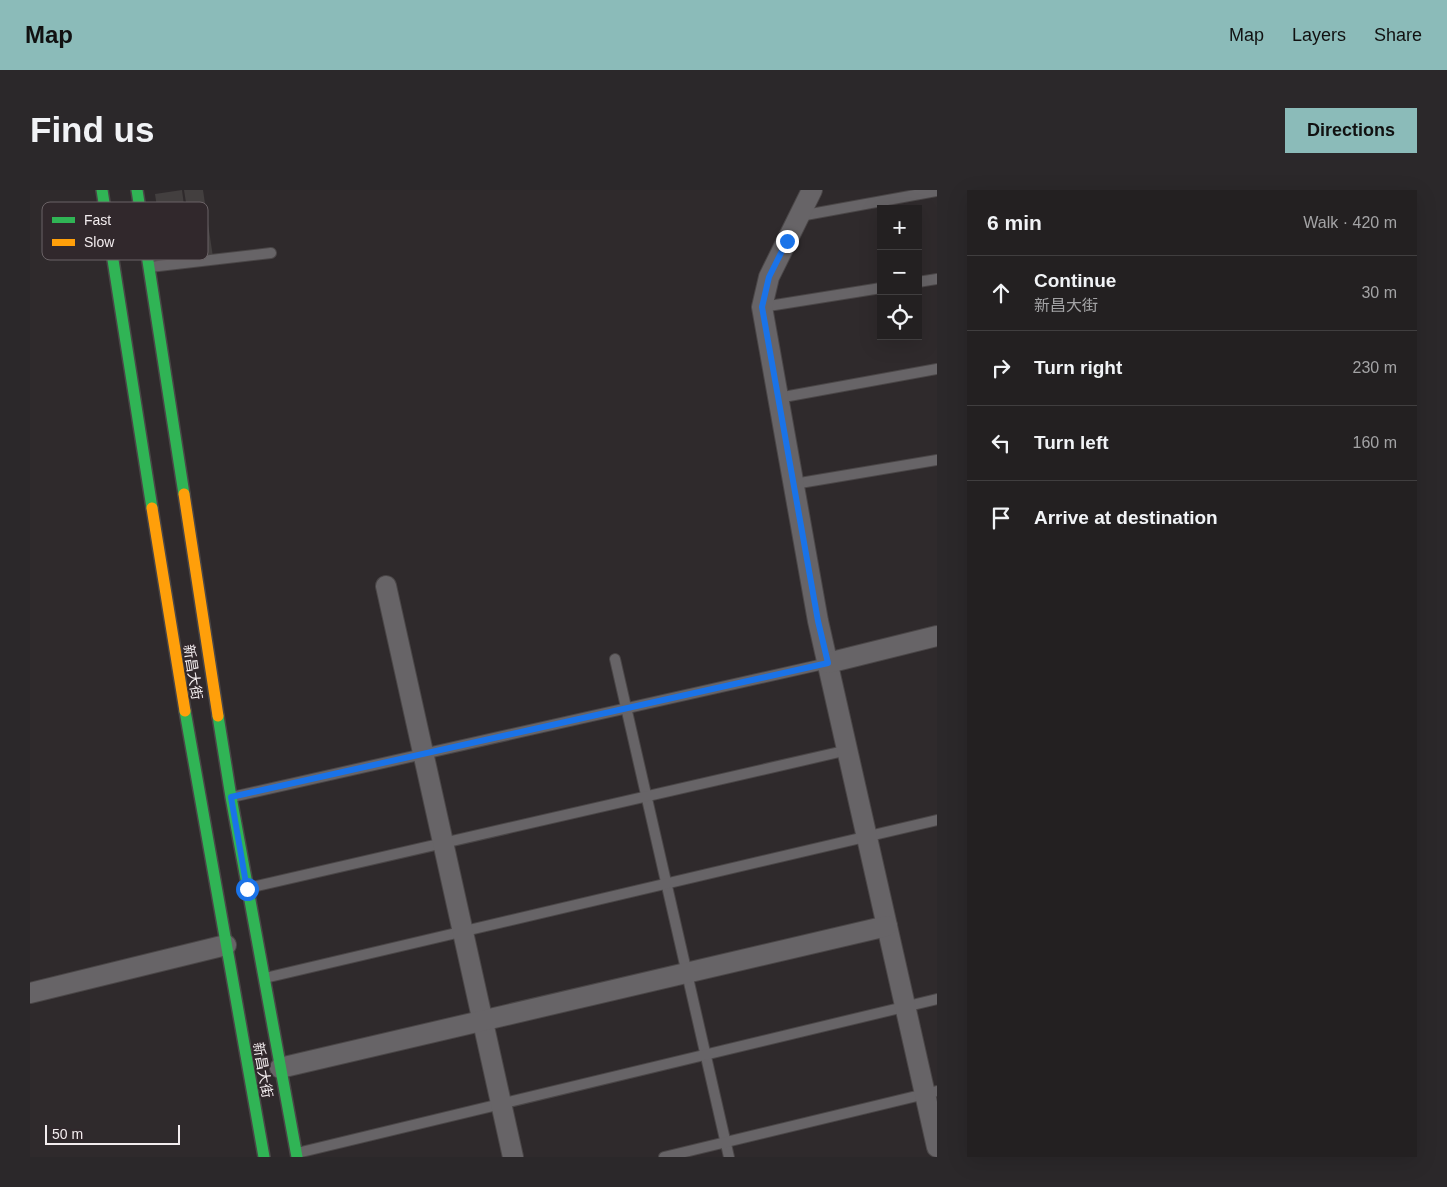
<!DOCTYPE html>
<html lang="en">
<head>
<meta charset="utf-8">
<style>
	:root { --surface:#232021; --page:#2b282a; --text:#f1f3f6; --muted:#a3a3a5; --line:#403e3f; --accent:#8bbbb9 }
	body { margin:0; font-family:Arial,"Noto Sans SC",sans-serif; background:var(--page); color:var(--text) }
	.controls { position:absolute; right:15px; top:15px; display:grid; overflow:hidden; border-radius:0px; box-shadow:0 5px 20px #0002 }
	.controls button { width:45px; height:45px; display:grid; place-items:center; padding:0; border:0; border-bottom:1px solid var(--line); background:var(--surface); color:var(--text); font:25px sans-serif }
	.scale { position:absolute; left:15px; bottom:12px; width:135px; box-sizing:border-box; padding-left:5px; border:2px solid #f3edef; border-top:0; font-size:14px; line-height:18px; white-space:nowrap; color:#f3edef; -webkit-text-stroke:4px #31282c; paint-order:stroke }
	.stop { position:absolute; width:15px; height:15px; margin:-11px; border:4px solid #1a73e8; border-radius:50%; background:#fff }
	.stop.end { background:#1a73e8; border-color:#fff; box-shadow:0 1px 5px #0008 }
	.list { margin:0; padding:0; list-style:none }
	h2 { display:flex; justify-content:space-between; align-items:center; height:65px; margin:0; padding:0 20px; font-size:21px }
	h2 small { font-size:16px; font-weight:400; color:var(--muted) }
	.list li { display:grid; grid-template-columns:32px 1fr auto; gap:15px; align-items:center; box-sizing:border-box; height:75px; padding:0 20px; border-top:1px solid var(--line) }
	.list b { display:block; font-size:19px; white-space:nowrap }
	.list p { margin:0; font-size:16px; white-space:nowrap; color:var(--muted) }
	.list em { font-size:16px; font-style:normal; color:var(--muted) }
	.icon { flex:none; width:28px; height:28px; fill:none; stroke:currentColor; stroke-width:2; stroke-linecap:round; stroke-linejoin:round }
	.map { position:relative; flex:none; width:907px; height:967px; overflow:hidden; border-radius:0px }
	header { display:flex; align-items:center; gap:30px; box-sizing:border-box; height:70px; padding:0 25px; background:var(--accent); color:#111 }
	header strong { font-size:24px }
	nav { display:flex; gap:28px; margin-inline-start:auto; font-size:18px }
	.intro { display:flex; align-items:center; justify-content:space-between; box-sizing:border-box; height:120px; padding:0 30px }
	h1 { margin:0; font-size:35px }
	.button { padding:12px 22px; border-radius:0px; background:var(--accent); color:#111; font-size:18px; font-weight:700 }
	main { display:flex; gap:30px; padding:0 30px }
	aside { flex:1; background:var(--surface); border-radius:0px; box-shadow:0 5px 20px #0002 }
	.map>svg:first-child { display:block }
	.building { fill:#433f3f }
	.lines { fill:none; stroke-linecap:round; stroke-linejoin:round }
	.lane-casing { stroke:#4a4647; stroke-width:12 }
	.street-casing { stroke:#4a4647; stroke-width:22 }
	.fast-casing { stroke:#4a4647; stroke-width:14 }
	.slow-casing { stroke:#4a4647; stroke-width:14 }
	.lane { stroke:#676467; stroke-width:10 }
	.street { stroke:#676467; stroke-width:20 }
	.fast { stroke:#30b455; stroke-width:11 }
	.slow { stroke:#ff9f0a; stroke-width:11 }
	.route { stroke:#1a73e8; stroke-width:6 }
	.labels { text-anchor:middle; stroke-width:4; stroke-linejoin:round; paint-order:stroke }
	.street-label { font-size:14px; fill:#f3edef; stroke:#31282c }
	.key { fill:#31282c; stroke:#6b6366; stroke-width:1 }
	.key-label { font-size:14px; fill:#f3edef }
</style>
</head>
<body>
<header>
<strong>Map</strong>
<nav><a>Map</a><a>Layers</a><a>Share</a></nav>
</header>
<div class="intro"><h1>Find us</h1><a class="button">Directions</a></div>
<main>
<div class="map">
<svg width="907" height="967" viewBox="0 0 907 967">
	<rect width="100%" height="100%" fill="#2f2a2c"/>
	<g class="building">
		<path d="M 152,0 L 159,54 L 133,58 L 125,4 Z"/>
		<path d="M 154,0 L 173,0 L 183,67 L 165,69 Z"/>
	</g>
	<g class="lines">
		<defs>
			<g id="lane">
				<path d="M 770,26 L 907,1"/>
				<path d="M 120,77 L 241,63"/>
				<path d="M 888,92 L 907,89"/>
				<path d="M 732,117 L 851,98"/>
				<path d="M 748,208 L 907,179"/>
				<path d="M 764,294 L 907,270"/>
				<path d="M 585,469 L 699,967"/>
				<path d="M 202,607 L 798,473"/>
				<path d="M 218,698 L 818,560"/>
				<path d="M 235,788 L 907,630"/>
				<path d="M 267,963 L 907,809"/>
				<path d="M 634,967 L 907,901"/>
			</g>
			<g id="street">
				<path d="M 782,0 L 739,87 L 732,117 L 788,431 L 907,957"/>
				<path d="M 356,396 L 483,967"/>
				<path d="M 798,473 L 907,446"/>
				<path d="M 0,803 L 196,755"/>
				<path d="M 250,878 L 857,736"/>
			</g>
			<g id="fast">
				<path d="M 72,0 L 122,318"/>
				<path d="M 107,0 L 154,304"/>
				<path d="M 155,521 L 234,967"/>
				<path d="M 188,526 L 201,607 L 267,967"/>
			</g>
			<g id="slow">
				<path d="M 154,304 L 188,526"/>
				<path d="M 122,318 L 155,521"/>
			</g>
		</defs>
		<use href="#lane" class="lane-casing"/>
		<use href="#street" class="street-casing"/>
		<use href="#fast" class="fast-casing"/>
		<use href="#slow" class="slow-casing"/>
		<use href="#lane" class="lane"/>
		<use href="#street" class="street"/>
		<use href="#fast" class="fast"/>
		<use href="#slow" class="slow"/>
	</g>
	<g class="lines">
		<path class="route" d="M 217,699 L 201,607 L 798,473 L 788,431 L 732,117 L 739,87 L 757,51"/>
	</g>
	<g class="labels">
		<g class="street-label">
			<text transform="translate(163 482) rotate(81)" y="5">新昌大街</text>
			<text transform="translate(233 880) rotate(80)" y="5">新昌大街</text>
		</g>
	</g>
	<rect x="12" y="12" width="166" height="58" rx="8" class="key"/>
	<rect x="22" y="27" width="23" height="6" fill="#30b455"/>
	<rect x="22" y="49" width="23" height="7" fill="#ff9f0a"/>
	<g class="key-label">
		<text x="54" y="35">Fast</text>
		<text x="54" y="57">Slow</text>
	</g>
</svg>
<div class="controls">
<button>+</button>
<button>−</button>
<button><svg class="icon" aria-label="locate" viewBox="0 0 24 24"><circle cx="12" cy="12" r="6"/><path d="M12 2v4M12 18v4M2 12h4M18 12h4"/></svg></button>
</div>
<div class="scale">50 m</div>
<div class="stop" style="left:217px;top:699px"></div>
<div class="stop end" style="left:757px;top:51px"></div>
</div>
<aside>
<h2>6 min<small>Walk · 420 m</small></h2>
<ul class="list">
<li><svg class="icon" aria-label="ahead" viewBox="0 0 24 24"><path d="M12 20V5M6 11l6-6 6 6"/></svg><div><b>Continue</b><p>新昌大街</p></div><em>30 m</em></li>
<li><svg class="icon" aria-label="right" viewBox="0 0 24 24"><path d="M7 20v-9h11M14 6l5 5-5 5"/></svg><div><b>Turn right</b></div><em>230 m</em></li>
<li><svg class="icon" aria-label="left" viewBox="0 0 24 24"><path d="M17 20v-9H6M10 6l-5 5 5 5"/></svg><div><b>Turn left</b></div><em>160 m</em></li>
<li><svg class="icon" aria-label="arrive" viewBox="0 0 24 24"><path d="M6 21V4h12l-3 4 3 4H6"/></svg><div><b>Arrive at destination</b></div></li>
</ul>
</aside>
</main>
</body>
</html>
